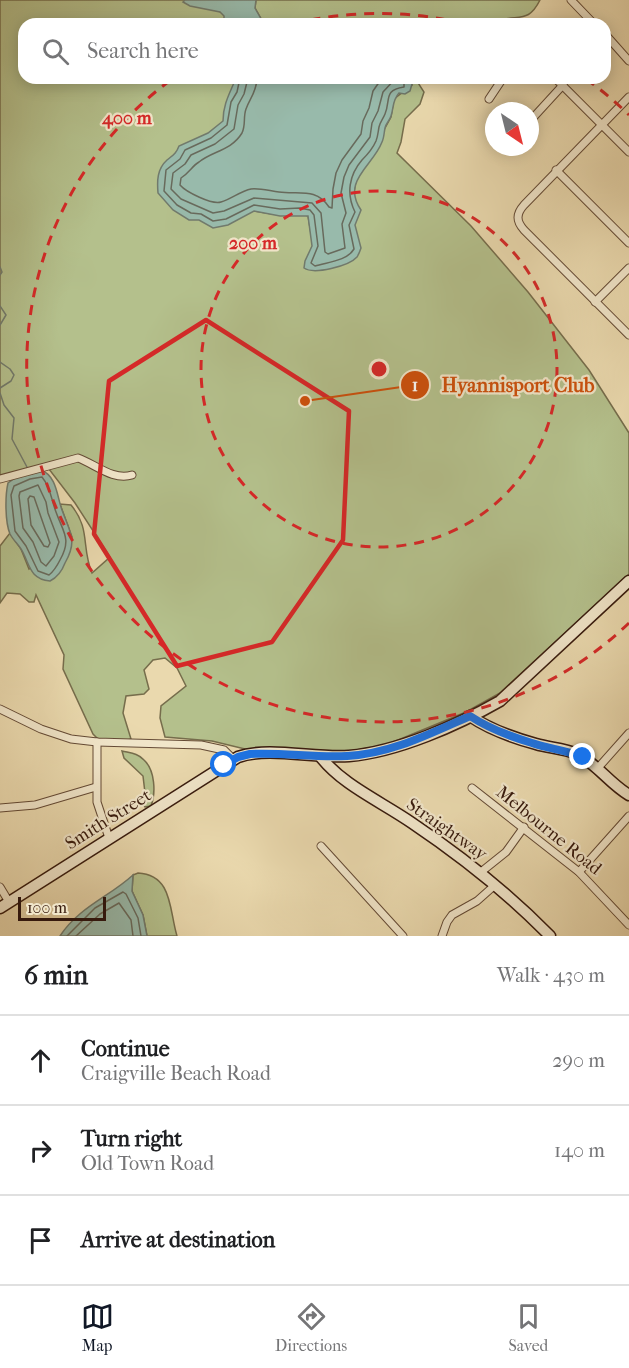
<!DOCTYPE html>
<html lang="en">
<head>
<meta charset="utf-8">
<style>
	:root { --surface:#fff; --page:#f6f6f6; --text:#202124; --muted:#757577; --line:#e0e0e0; --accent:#111827 }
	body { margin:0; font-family:"IM FELL French Canon",serif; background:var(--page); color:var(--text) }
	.compass { position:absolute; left:485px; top:102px; width:54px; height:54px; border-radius:50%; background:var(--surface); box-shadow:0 3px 15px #0003; rotate:145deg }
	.scale { position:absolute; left:18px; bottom:15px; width:88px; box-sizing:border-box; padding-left:6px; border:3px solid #371a0d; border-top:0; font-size:16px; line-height:21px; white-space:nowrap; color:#371a0d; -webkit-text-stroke:4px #f1e6ca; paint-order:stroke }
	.stop { position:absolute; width:18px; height:18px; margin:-14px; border:4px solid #1a73e8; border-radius:50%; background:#fff }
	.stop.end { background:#1a73e8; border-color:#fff; box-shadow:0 2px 6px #0008 }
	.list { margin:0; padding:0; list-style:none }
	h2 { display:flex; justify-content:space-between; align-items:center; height:78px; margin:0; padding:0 24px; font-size:26px }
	h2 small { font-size:20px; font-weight:400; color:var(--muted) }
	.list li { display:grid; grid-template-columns:39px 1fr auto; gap:18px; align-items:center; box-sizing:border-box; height:90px; padding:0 24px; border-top:2px solid var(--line) }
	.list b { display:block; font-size:22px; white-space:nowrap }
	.list p { margin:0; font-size:20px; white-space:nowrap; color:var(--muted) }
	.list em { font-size:20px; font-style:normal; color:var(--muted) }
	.icon { flex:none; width:33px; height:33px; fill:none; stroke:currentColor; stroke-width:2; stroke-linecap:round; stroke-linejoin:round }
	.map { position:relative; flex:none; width:629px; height:936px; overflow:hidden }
	.search { position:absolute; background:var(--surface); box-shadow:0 3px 15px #0003; left:18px; right:18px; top:18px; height:66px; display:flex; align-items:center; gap:15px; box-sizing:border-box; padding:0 21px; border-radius:18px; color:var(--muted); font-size:22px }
	.sheet { height:348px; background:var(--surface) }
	nav { display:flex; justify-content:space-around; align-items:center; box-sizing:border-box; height:84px; border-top:2px solid var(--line); background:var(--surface); font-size:16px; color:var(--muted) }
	nav a { display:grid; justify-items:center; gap:3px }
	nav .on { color:var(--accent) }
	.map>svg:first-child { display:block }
	.green { fill:#b4c08c; stroke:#766d4c; stroke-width:1.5 }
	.water { fill:#98baab; stroke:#717a6c; stroke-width:1.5 }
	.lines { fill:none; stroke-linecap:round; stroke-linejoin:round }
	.shore { stroke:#686a5c; stroke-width:1.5 }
	.stream { stroke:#717a6c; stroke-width:1.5 }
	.street-casing { stroke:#644a35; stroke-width:9 }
	.secondary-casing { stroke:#371a0d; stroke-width:13 }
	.street { stroke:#f1e6ca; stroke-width:7 }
	.secondary { stroke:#f1e6ca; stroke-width:10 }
	.route { stroke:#1a73e8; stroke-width:8 }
	.marked { fill:none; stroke:#d62828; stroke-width:4.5; stroke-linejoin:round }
	.ring { fill:none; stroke:#d62828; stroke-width:3; stroke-dasharray:10 8 }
	.labels { text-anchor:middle; stroke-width:4.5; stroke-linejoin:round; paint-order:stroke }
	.street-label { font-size:18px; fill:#371a0d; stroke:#f1e6ca }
	.centre { fill:#d62828; stroke:#f1e6ca; stroke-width:3 }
	.ring-label { font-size:18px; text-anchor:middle; font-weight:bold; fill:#d62828; stroke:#f1e6ca; stroke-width:4.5; stroke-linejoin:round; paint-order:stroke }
	.leader { fill:none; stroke:#cd500c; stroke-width:2 }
	.callout-dot { fill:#cd500c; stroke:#f1e6ca; stroke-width:2 }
	.mark-label { font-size:18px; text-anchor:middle; font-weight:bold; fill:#fff }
	.callout-label { font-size:20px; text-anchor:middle; font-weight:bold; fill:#cd500c; stroke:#f1e6ca; stroke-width:4.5; stroke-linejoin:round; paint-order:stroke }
</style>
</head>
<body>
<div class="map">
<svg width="629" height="936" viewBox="0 0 629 936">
	<rect width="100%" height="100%" fill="#ead9ae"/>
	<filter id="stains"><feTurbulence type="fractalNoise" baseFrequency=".00333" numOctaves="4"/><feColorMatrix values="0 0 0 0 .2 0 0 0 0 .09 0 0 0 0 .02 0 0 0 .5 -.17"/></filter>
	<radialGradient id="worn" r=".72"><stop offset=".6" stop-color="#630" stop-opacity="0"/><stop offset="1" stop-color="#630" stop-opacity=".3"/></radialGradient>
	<g class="green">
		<path d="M 0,0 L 188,0 L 224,13 L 229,24 L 24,24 L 24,78 L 236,78 L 254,211 L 272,214 L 293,210 L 308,216 L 313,246 L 311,249 L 352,202 L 356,181 L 391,117 L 394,99 L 412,85 L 409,78 L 415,78 L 424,92 L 420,104 L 405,119 L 401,142 L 397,153 L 471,226 L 528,292 L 589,370 L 629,433 L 629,574 L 500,693 L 466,712 L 386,745 L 350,751 L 245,749 L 212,741 L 165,737 L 160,718 L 161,706 L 186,686 L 177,668 L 165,658 L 153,660 L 144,670 L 149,689 L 144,694 L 126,696 L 123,713 L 131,739 L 124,741 L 98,739 L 93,734 L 63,669 L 64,655 L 36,595 L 34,602 L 29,602 L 20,594 L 7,593 L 0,603 L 0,546 L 10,533 L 21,549 L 29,569 L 72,537 L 60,504 L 71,505 C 91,529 81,547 92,573 L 110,557 L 75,503 L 49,469 L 0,481 Z"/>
		<path d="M 256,0 L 540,0 C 529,22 521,15 500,20 L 498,24 L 264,24 L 255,8 Z"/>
		<path d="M 122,751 C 130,753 138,753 144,760 C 155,770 156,793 151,806 L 145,807 L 143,804 L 145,793 L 143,776 L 124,758 Z"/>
		<path d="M 138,873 C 173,875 169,910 177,936 L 147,936 L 143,915 L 132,891 L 133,875 Z"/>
	</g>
	<g class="water">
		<path d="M 185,0 L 256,0 L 255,8 L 264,24 L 224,24 L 224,16 L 220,12 L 190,6 L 183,2 Z"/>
		<path d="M 236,78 L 409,78 L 412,84 L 410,91 L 405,94 L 399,93 C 392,101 394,107 391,116 C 390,120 386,123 385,128 C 384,133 384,138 382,142 C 373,166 341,181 361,210 L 355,225 L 361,248 C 360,251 359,254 357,257 C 349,266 314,275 304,268 L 305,261 L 312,246 L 308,216 L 280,216 L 254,211 L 228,225 L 213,228 L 199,220 L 189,220 L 173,210 L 158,193 C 157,181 157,169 167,160 C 173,155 176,154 179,146 L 208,133 L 223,121 C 223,104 230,93 236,78 Z"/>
		<path d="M 41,470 C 57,476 57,497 62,510 C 70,533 78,540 65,563 C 62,571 58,577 50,581 C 29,579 30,564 21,549 C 18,544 13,540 10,534 C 5,522 5,496 8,483 L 18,476 Z"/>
		<path d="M 133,875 L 132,891 L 143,915 L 147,936 L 60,936 C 79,907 109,897 133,875 Z"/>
	</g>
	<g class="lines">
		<g class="shore">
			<path d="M 240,78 L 237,92 L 231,102 L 227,125 L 211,138 L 185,150 L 180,159 L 166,170 L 164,191 L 177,205 L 191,213 L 201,214 L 213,221 L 226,219 L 254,205 L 280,209 L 300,208 L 310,210 L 314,215 L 318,246 L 311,263 L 315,266 C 328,262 347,261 354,249 L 349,225 L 355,212 C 346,194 349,175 362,160 C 368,154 373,148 376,141 C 378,136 378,132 379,127 C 380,122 383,119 385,114 C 391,100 383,90 404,87 L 404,78"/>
			<path d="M 248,78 L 244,94 L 238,105 L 234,129 L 215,144 L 191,155 L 185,164 L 173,173 L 171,189 L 181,199 L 213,213 L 224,211 L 254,198 L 312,203 L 321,213 L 325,252 L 328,254 L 345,248 L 342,224 L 346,213 L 341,193 L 344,177 L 349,165 L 370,137 L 372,123 L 378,111 L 383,92 L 396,78"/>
			<path d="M 257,78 C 257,91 250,98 246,109 C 243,117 246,125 242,133 C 231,151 212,151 199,162 C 192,166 190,172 181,178 L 180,185 C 186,192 212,205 221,202 C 231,199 241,191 251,189 C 260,188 270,191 279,192 C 298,195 316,187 329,207 L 332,208 L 333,189 L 336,173 L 342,160 L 361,134 L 363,121 L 369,108 L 373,91 L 382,78"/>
			<path d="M 42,477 C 51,488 51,499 56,512 C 63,532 72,539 60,560 C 57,566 54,571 49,575 L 38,571 L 26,546 L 15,531 L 11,495 L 14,486 L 30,479 Z"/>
			<path d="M 38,485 L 46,502 L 48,513 L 59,542 L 54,556 L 46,566 L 41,562 L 33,542 L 23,528 L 19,496 L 20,492 Z"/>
			<path d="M 30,496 L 34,497 L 50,543 L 48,547 L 44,546 L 31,525 L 28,499 Z"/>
			<path d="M 67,936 L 95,908 L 123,892 L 126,894 L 138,918 L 141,936"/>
			<path d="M 76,936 L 100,914 L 119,903 L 131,920 L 133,936"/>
		</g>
		<g class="stream">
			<path d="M 0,267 L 2,272 L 0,275"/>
			<path d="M 0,306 L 6,315 L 0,325"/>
			<path d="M 0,362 L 10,369 L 14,375 L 11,381 L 0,388"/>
			<path d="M 0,393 L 4,405 L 14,418 L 12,439 L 28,469"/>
		</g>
		<defs>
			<g id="street">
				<path d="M 571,0 L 594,24"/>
				<path d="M 605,34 L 629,61"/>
				<path d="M 555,78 L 629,152"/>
				<path d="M 629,97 L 524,205 C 516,214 516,221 524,230 L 629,335"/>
				<path d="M 489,99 L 503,78"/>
				<path d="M 530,121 L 563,85"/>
				<path d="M 556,170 L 629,243"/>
				<path d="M 595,302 L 629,268"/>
				<path d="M 0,479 L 78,458 C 95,464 113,481 132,475"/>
				<path d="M 0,709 L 41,729 L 71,739 L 97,742 L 201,745 L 224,750 L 233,759"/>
				<path d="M 97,742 L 97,802 L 109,838"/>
				<path d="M 597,769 L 629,733"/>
				<path d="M 472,788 L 579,872 L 629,925"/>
				<path d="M 0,808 L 35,805 L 96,787"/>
				<path d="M 321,846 L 403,936"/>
				<path d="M 481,872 L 506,852 L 524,827"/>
				<path d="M 579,872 L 629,816"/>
				<path d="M 0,887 L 9,902"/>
				<path d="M 442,936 L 447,922 L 452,915 L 477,901 L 495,885"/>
			</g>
			<g id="secondary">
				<path d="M 470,716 C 489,729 514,738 536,744 C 549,748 564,748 577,754 C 596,763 610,784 629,795"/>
				<path d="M 320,756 C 342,785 382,802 412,823 C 461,856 508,893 550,936"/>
				<path d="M 0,908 L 238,757 C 269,746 316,759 349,756 C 397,752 458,725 500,701 L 629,581"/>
			</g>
		</defs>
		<use href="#street" class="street-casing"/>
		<use href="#secondary" class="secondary-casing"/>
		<use href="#street" class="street"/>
		<use href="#secondary" class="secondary"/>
	</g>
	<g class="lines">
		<path class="route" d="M 224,765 L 238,757 L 250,754 C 282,752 315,758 347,756 C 391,754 431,733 470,716 C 488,728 512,737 532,743 C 549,749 567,750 583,757"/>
	</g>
	<path class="marked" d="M 206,320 L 349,411 L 343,540 L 272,642 L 177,666 L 94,534 L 109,381 Z"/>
	<g class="ring">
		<circle cx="379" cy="369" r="178"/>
		<path d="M629 623A356 356 0 1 1 172 79M293 24A356 356 0 0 1 465 24M586 79A356 356 0 0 1 629 115"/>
	</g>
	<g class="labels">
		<g class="street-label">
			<text transform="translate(108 819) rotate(-32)" y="6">Smith Street</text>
			<text transform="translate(447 829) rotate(35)" y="6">Straightway</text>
			<text transform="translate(549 830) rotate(39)" y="6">Melbourne Road</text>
		</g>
	</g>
	<circle cx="379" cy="369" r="9" class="centre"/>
	<g class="ring-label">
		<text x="127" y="124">400 m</text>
		<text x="253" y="249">200 m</text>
	</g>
	<path class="leader" d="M305 401L415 385"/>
	<g class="callout-dot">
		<circle cx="305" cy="401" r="6"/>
		<circle cx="415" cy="385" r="15"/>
	</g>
	<g class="mark-label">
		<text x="415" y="391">1</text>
	</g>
	<g class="callout-label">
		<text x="518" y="392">Hyannisport Club</text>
	</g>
	<rect width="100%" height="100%" filter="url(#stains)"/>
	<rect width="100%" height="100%" fill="url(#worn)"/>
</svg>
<svg class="compass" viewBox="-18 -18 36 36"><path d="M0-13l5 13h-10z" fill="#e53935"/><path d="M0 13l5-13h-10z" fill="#757577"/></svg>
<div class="scale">100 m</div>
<div class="stop" style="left:224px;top:765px"></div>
<div class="stop end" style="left:583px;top:757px"></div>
<div class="search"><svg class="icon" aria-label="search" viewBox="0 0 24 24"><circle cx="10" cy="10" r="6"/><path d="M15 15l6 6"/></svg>Search here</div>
</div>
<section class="sheet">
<h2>6 min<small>Walk · 430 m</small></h2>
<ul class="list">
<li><svg class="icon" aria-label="ahead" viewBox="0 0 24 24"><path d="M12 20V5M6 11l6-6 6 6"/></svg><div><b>Continue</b><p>Craigville Beach Road</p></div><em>290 m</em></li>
<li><svg class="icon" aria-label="right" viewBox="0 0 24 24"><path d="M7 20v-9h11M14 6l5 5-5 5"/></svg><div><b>Turn right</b><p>Old Town Road</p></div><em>140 m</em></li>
<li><svg class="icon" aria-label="arrive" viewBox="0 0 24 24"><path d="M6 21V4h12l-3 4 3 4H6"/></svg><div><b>Arrive at destination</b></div></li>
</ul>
</section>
<nav>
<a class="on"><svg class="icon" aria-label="map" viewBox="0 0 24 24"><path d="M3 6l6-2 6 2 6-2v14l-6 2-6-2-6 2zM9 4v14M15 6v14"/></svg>Map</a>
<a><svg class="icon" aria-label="directions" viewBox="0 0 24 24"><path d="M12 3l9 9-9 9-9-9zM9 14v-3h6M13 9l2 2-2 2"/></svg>Directions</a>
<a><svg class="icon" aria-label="saved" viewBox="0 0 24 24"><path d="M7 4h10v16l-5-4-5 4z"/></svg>Saved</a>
</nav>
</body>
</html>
